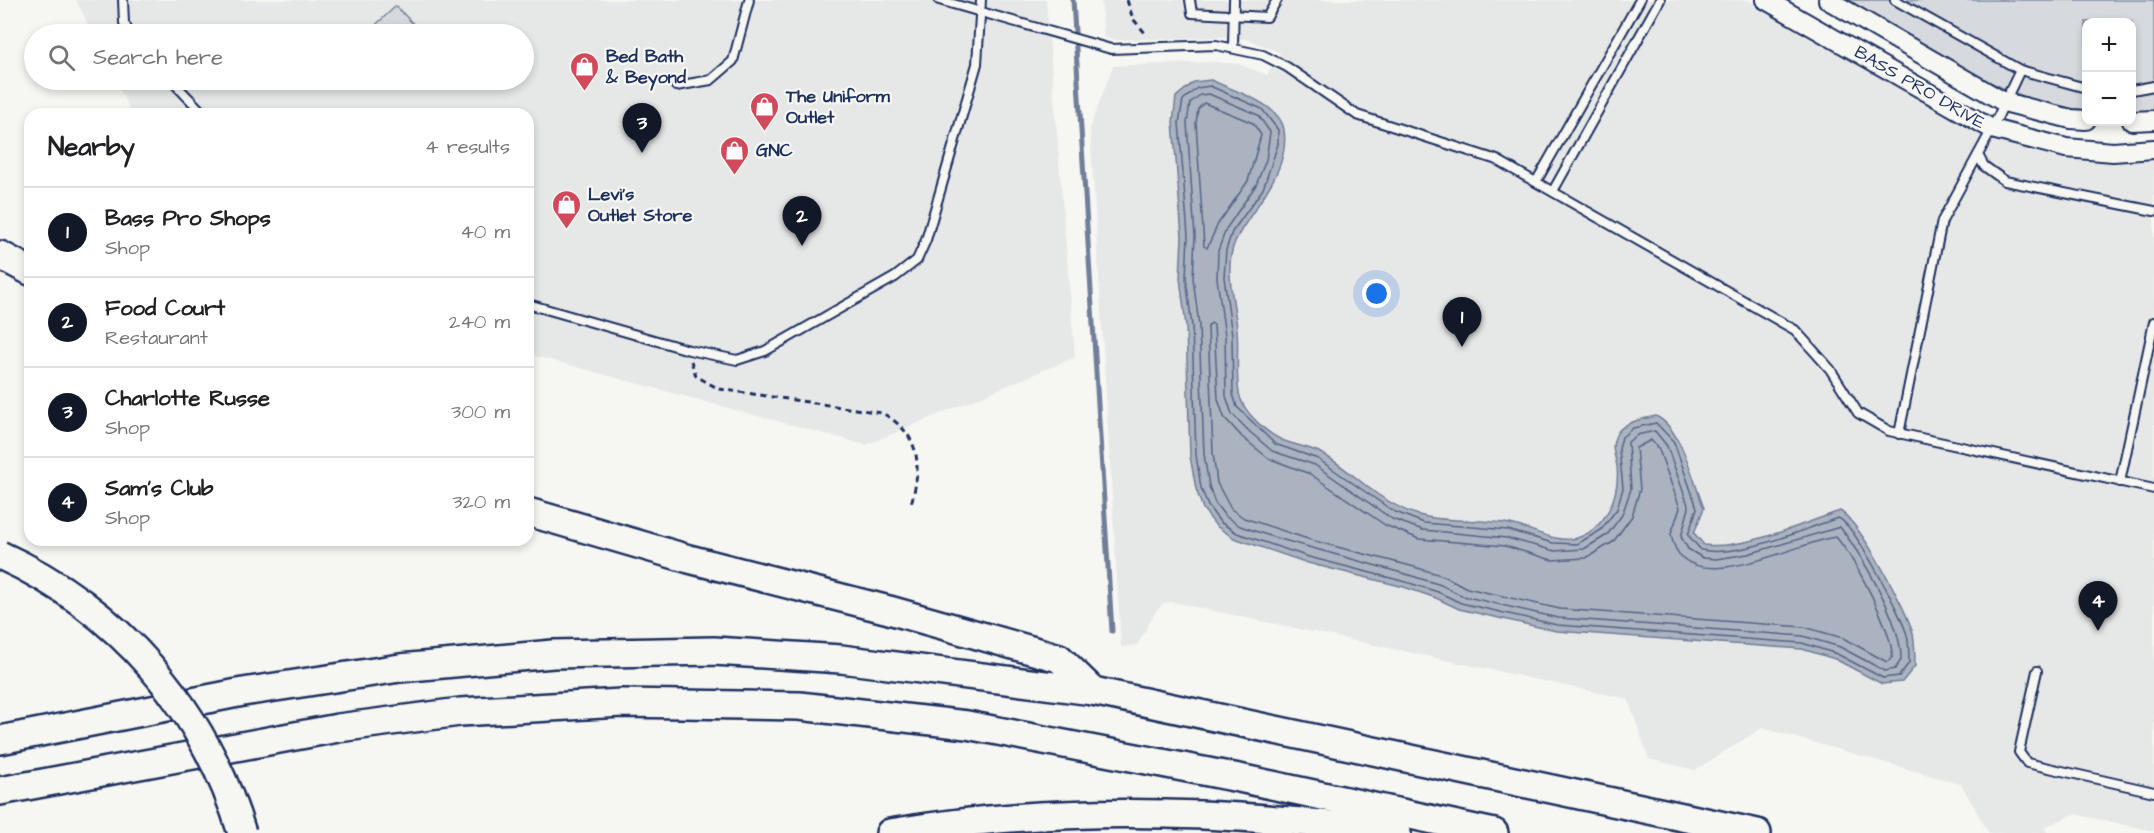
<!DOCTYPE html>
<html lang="en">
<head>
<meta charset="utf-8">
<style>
	:root { --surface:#fff; --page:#f2f2f2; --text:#202124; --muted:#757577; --line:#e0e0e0; --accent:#111827 }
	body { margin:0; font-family:"Architects Daughter",sans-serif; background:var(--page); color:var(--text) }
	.controls { position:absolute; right:18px; top:18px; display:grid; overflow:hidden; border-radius:12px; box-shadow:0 3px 9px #0003 }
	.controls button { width:54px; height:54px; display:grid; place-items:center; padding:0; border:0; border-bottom:2px solid var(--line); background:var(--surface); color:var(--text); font:30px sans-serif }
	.you { position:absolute; left:1377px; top:294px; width:21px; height:21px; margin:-15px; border:4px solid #fff; border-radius:50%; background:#1a73e8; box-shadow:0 0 0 9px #1a73e833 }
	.badge { display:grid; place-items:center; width:39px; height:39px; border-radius:50%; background:var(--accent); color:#fff; font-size:20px; font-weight:700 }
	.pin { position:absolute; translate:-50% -50px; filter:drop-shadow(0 2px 3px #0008) }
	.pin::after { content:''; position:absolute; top:32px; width:21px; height:18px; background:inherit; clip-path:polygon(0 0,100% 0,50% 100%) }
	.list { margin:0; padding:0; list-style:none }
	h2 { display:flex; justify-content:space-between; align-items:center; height:78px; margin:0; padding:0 24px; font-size:26px }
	h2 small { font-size:20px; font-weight:400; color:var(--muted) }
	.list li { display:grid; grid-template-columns:39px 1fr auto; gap:18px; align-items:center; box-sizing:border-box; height:90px; padding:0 24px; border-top:2px solid var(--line) }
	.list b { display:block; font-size:22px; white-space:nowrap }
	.list p { margin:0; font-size:20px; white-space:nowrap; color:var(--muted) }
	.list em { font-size:20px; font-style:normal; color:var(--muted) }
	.icon { flex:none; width:33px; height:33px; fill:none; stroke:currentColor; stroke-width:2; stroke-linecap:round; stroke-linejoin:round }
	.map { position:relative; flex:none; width:2154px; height:833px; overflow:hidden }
	.search { position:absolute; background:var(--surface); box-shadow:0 3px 9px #0003; left:24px; top:24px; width:510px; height:66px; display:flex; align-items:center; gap:15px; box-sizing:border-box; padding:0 21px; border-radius:33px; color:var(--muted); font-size:22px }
	.panel { position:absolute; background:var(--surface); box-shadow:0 3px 9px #0003; left:24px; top:108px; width:510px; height:438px; border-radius:18px }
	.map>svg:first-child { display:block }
	.built { fill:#e6e7e7 }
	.green { fill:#d6d9dd; stroke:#78849e; stroke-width:1.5 }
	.water { fill:#abb2c0; stroke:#717e99; stroke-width:1.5 }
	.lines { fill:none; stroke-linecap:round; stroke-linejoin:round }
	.shore { stroke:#556385; stroke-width:1.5 }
	.stream { stroke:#717e99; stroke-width:5 }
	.service-casing { stroke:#1b2f5e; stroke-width:12 }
	.tertiary-casing { stroke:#1b2f5e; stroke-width:22 }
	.motorway-casing { stroke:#1b2f5e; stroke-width:32 }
	.path { stroke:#1b2f5e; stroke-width:3; stroke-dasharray:6 4.5; stroke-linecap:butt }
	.service { stroke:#f6f6f2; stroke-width:8 }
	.tertiary { stroke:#f6f6f2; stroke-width:18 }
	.motorway { stroke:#f6f6f2; stroke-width:27 }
	.motorway-bridge-casing { stroke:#1b2f5e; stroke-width:32; stroke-linecap:butt }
	.motorway-bridge { stroke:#f6f6f2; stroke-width:27 }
	.labels { text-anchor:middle; stroke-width:4.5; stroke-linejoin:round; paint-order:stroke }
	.poi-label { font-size:18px; font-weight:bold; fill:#1b2f5e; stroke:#f6f6f2; text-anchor:start }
	.street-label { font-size:18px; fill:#1b2f5e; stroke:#f6f6f2 }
</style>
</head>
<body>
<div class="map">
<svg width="2154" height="833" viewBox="0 0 2154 833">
	<rect width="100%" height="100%" fill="#f6f6f2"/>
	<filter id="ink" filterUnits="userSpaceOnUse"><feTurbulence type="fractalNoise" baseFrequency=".0167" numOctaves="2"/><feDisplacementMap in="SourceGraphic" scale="12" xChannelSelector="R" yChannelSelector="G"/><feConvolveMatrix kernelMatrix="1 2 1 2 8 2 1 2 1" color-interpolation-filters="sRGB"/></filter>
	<g filter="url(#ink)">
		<g class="built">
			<path d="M 76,0 L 1046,0 L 1075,357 L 866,445 L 528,354 L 528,114 L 132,114 L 115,80 L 524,80 L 524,34 L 93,34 Z"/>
			<path d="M 1101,0 L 1748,0 L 1967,125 L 2012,146 L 2064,159 L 2101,162 L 2154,159 L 2154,831 L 2074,814 L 2045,827 L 2047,832 L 2043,833 L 1989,833 L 1961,784 L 1762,728 L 1695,770 L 1649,759 L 1628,699 L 1172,602 L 1164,603 L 1156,611 L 1137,645 L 1121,647 L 1090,127 L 1113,66 L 1214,62 L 1239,64 L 1267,75 L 1280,53 L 1247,39 L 1222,37 L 1117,40 L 1104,38 Z"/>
		</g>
		<g class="green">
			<path d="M 1845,0 L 2154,0 L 2154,110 L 2132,112 L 2132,22 L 2086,22 L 2086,110 C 2007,106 1914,39 1845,0 Z"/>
			<path d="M 396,6 L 419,30 L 414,34 L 366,34 Z"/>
		</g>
		<path class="water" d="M 1211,80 C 1233,91 1280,103 1284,130 C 1290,169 1257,203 1239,234 C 1223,259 1232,292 1236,320 C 1240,344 1235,369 1239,393 C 1242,411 1266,433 1282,440 C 1294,445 1309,447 1321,453 C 1341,464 1359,481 1377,494 C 1392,504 1409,514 1427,517 C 1454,522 1483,519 1510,524 C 1531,528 1556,544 1577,538 C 1607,528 1620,494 1617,466 C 1615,455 1610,446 1616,435 C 1622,422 1643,419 1656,416 C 1682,429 1693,481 1704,508 L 1694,533 L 1704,545 C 1744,550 1801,524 1840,511 C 1860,523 1907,609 1913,634 C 1915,644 1915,655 1915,666 L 1902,682 L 1882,684 L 1835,659 L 1802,649 L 1556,631 L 1459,609 L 1436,598 L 1404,587 L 1308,563 L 1234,538 L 1216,526 L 1203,509 L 1196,489 L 1190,456 L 1186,326 L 1180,278 L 1182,237 L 1173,122 L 1176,97 L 1194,82 Z"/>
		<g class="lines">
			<g class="shore">
				<path d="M 1210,86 L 1262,109 L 1278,130 L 1278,144 L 1263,189 L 1232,232 L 1226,250 L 1224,277 L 1232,336 L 1233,394 L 1237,407 L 1275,444 L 1318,459 L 1393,511 L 1424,523 L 1508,530 L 1553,543 L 1577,544 L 1601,530 L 1617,509 L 1623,488 L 1619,449 L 1622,437 L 1633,428 L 1656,423 L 1674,442 L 1697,508 L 1688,535 L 1701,550 C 1740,558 1801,530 1838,518 C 1854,523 1902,616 1907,635 C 1909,644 1909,654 1909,663 L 1899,676 L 1883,678 L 1837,654 L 1802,643 L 1557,625 L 1461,603 L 1438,592 L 1406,582 L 1309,557 L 1237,533 L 1220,522 L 1208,506 L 1201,488 L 1196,455 L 1192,326 L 1186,278 L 1188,236 L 1179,123 L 1183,100 L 1197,88 Z"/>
				<path d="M 1209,94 L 1258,115 L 1270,132 L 1266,160 L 1256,185 L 1226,229 L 1218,251 L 1217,278 L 1225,336 L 1226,396 L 1232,414 L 1250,432 L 1272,451 L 1315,465 L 1392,519 L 1423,530 L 1507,538 L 1555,551 L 1584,549 L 1607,535 L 1622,515 L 1631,489 L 1628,442 L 1637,435 L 1655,431 L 1667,446 L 1689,508 L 1681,537 L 1688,549 L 1703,558 L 1716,559 L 1748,554 L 1840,527 C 1863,557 1902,623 1901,660 L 1895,669 L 1885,671 L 1840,647 L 1803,636 L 1558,618 L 1463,596 L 1441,585 L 1409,575 L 1273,537 L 1240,526 L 1225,516 L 1215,503 L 1209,486 L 1204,454 L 1199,325 L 1193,278 L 1195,236 L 1187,123 L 1190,103 L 1200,95 Z"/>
				<path d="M 1204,103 L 1253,123 L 1261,135 L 1248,181 L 1218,224 L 1207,248 L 1204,246 L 1196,123 L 1198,109 Z"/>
				<path d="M 1211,323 L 1214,325 L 1218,399 L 1224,417 L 1242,437 L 1268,458 L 1310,474 L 1385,525 L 1419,539 L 1505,546 L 1552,560 L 1586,558 L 1613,542 L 1632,516 L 1640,489 L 1636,448 L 1651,440 L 1659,450 L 1680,508 L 1671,534 C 1682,606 1798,541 1836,537 C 1854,558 1894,632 1892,658 L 1887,662 L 1843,638 L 1804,627 L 1560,609 L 1467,588 L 1444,576 L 1411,566 L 1314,541 L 1244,518 L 1231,509 L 1217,483 L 1213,453 L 1208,326 Z"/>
			</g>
			<path class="stream" d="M 1073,0 L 1112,631"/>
			<defs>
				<g id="service">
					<path d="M 123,0 L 124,23 L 130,34"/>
					<path d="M 939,0 L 1111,49 L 1216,45 L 1263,55 L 1287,67 L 1357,115 L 1497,160 L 1795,330 L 1830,369 L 1858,413 L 1889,431 L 2154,489"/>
					<path d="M 1190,0 L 1192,13 L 1267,17 L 1277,0"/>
					<path d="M 1895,0 L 2020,70 L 2086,88"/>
					<path d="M 1233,46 L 1234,0"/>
					<path d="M 171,80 L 204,114"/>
					<path d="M 676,86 L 711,80 L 733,61 L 749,0"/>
					<path d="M 2132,90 L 2154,86"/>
					<path d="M 1978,155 L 1984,166 L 2005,181 L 2154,211"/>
					<path d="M 1536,182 L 1640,0"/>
					<path d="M 1553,191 L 1660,0"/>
					<path d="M 528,304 L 689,350 L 737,360 L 765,351 L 895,277 L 917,260 L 926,240 L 977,64 L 981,0"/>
					<path d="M 1899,434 L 1942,221 L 1992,129 L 2020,70"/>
					<path d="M 2120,482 L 2154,322"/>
					<path d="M 2037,671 L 2019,752 L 2027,763 L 2154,792"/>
				</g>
				<g id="tertiary">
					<path d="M 1766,0 L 1992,129 L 2066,148 L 2113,152 L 2154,149"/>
					<path d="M 1828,0 L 2004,102 L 2071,119 L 2086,120"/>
					<path d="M 2132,121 L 2154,120"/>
				</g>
				<g id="motorway">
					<path d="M 0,255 L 30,271"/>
					<path d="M 528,512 L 689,559 L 889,610 L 1059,658 L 1093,691"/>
					<path d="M 0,740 L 243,692 L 400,668 L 553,654 L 714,651 L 841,659 L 1093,691 L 1757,833"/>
					<path d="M 0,791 L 338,728 L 460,712 L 622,703 L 799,706 L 967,725 L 1239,778 L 1494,833"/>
					<path d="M 890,833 C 1057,804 1230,810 1397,833"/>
				</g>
			</defs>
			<use href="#service" class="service-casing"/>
			<use href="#tertiary" class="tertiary-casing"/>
			<use href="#motorway" class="motorway-casing"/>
			<g class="path">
				<path d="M 1127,0 L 1133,19 L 1147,35"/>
				<path d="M 691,361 L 696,376 L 719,389 L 882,413 C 921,434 922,465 911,504"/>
			</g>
			<use href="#service" class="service"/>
			<use href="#tertiary" class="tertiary"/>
			<use href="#motorway" class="motorway"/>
			<defs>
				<path id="motorway-bridge" d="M 0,555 C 119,609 204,708 242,833"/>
			</defs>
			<use href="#motorway-bridge" class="motorway-bridge-casing"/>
			<use href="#motorway-bridge" class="motorway-bridge"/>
		</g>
	</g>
	<defs>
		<symbol id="shop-pin" viewBox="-11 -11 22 30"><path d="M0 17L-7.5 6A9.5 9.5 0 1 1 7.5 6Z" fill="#d1495b" stroke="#f6f6f2"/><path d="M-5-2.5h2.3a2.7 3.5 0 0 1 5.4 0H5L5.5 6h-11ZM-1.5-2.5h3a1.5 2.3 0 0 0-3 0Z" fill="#fff"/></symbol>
	</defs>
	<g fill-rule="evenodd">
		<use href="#shop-pin" x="568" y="50" width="33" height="45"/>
		<use href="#shop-pin" x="748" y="90" width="33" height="45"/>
		<use href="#shop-pin" x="718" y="134" width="33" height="45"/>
		<use href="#shop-pin" x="550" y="188" width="33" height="45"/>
	</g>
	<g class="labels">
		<g class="poi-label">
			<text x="606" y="62">Bed Bath<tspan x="606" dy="21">&amp; Beyond</tspan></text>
			<text x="786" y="102">The Uniform<tspan x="786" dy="21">Outlet</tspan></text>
			<text x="756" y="156">GNC</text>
			<text x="588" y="200">Levi's<tspan x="588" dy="21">Outlet Store</tspan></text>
		</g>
		<g class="street-label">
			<text transform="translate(1920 87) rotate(30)" y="6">BASS PRO DRIVE</text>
		</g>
	</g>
</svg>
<div class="controls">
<button>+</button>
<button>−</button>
</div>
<div class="you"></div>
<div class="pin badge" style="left:1462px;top:347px">1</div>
<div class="pin badge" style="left:802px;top:246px">2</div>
<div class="pin badge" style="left:642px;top:153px">3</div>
<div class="pin badge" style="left:2098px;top:631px">4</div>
<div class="search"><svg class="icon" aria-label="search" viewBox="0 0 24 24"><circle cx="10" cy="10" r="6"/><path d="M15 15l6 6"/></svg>Search here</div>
<section class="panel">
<h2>Nearby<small>4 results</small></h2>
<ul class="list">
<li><span class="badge">1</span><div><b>Bass Pro Shops</b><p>Shop</p></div><em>40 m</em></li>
<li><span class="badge">2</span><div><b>Food Court</b><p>Restaurant</p></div><em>240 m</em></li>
<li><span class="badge">3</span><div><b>Charlotte Russe</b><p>Shop</p></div><em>300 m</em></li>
<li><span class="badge">4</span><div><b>Sam's Club</b><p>Shop</p></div><em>320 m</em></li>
</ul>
</section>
</div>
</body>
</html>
